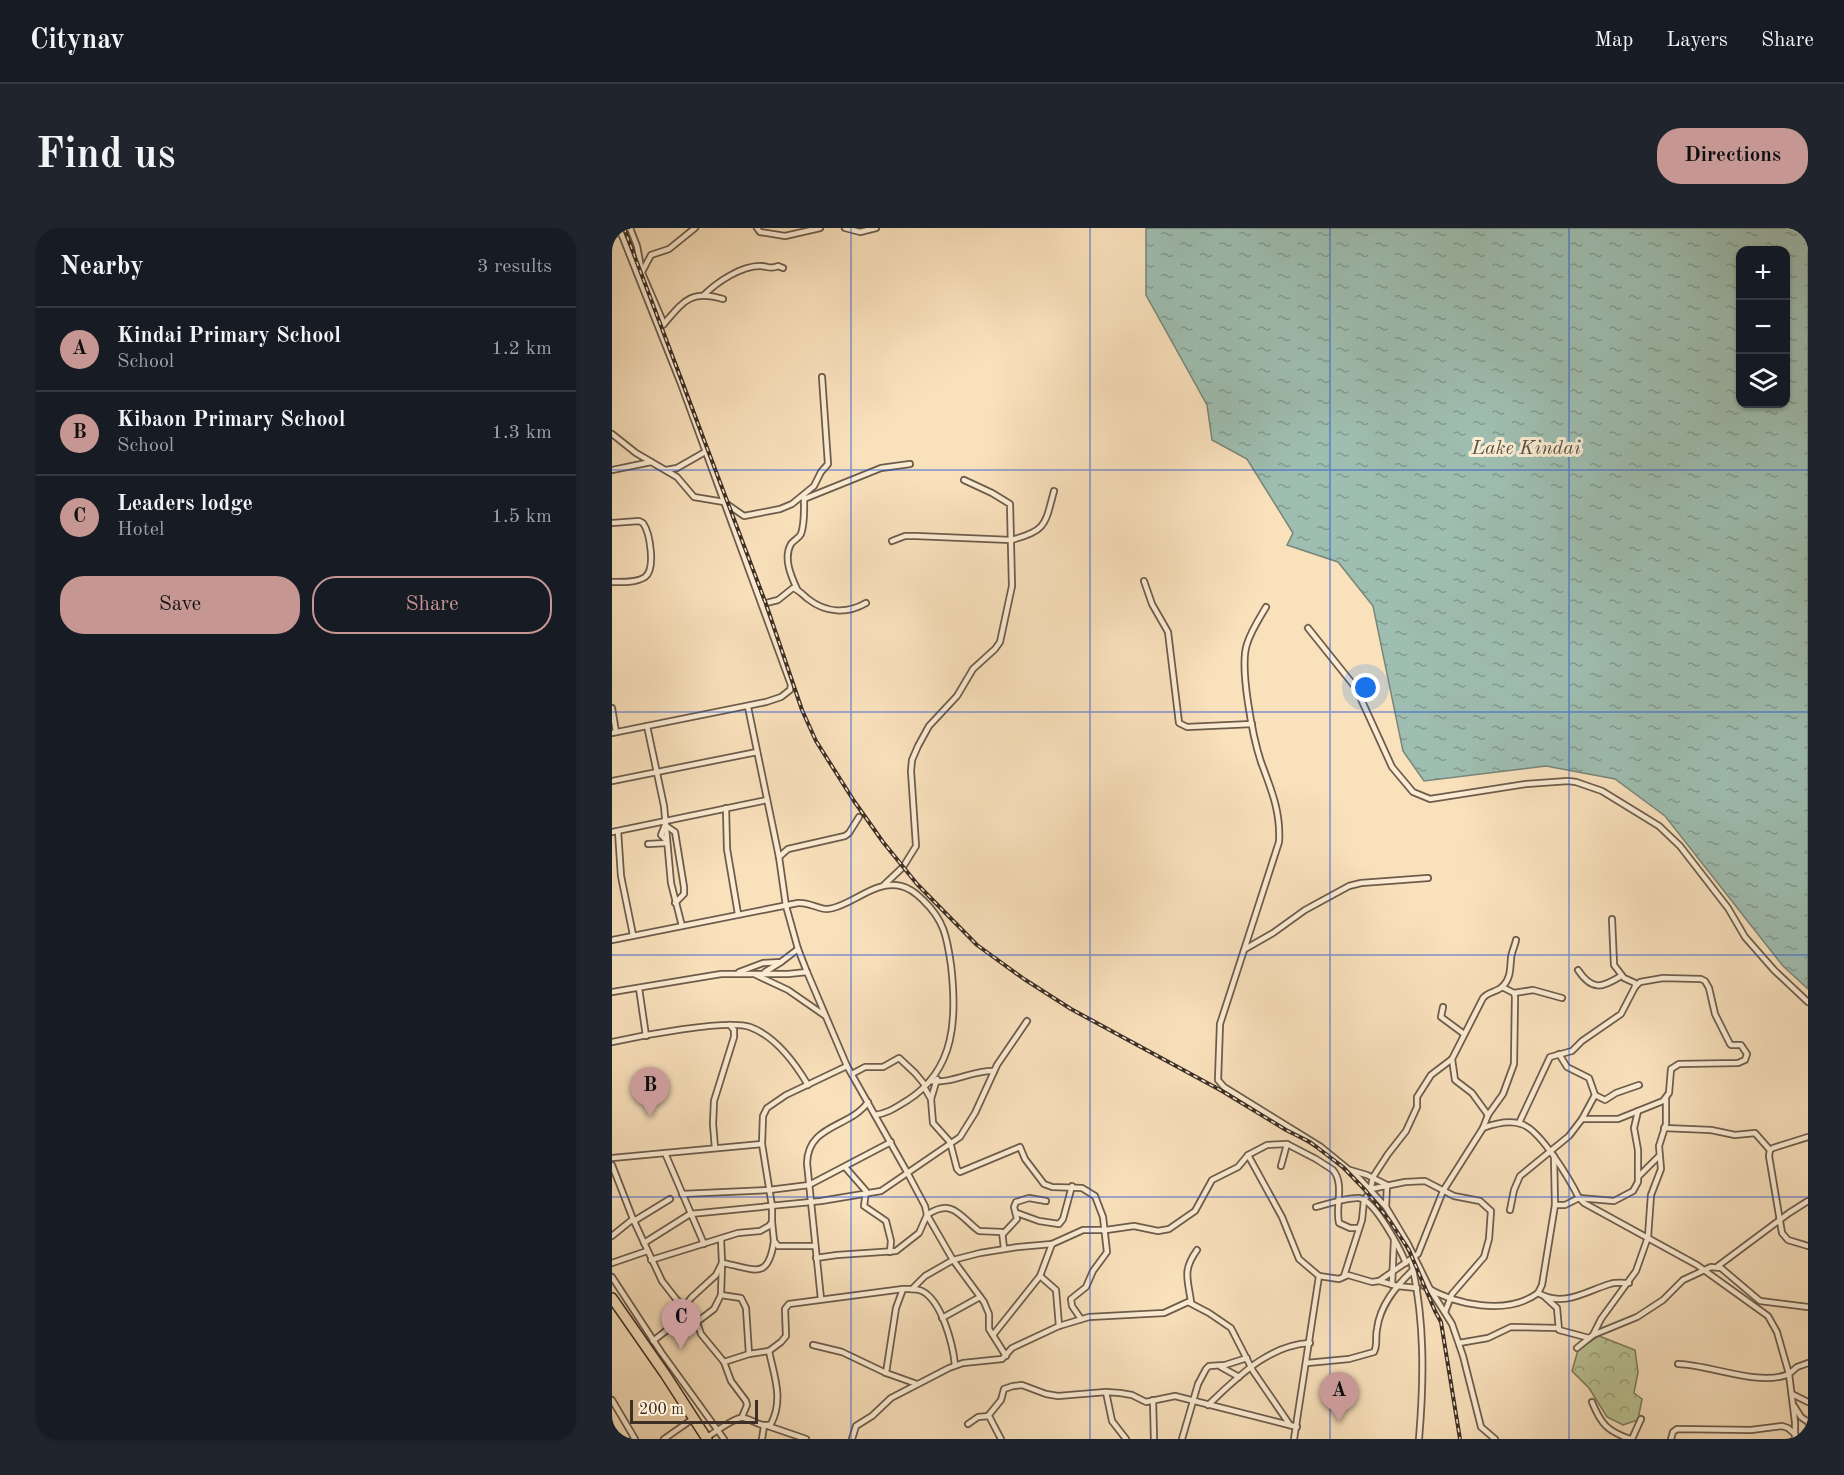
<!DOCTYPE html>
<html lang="en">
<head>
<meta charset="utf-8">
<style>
	:root { --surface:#171b24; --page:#20242c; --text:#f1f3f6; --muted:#9ea1a6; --line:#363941; --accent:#c59692 }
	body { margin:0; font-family:"Old Standard TT",serif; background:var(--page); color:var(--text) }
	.controls { position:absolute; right:18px; top:18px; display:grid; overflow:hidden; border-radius:12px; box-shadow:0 2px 4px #0004 }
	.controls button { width:54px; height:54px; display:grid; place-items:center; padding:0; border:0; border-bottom:2px solid var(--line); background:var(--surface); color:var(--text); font:30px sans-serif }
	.scale { position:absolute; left:18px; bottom:15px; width:128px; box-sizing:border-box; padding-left:6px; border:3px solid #3e2f26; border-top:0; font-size:16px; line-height:21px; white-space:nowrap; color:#3e2f26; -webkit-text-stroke:4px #fbecd3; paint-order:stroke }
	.you { position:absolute; left:754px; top:460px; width:21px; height:21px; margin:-15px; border:4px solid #fff; border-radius:50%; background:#1a73e8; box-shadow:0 0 0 9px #1a73e833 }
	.badge { display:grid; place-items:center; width:39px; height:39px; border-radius:50%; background:var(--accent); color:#111; font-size:20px; font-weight:700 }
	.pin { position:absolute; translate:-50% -50px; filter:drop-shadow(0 2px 3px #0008) }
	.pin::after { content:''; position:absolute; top:32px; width:21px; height:18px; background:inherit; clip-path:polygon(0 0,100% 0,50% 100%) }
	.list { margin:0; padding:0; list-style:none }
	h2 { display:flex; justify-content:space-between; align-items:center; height:78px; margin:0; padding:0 24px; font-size:26px }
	h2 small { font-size:20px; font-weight:400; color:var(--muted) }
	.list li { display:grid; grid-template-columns:39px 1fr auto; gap:18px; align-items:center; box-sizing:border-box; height:84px; padding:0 24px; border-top:2px solid var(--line) }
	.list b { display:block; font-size:22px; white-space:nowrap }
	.list p { margin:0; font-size:20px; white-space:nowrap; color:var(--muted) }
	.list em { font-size:20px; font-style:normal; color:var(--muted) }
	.actions { display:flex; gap:12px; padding:18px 24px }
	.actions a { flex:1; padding:14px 0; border:2px solid var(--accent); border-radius:24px; text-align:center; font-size:21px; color:var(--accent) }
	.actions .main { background:var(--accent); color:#111 }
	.icon { flex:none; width:33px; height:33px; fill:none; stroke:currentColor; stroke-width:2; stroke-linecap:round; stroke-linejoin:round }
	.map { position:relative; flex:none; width:1196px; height:1211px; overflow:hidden; border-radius:24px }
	header { display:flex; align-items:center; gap:36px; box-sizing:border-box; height:84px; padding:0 30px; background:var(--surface); border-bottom:2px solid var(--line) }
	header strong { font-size:28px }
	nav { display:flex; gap:33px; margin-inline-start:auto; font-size:21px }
	.intro { display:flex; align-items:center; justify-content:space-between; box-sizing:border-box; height:144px; padding:0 36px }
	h1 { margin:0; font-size:42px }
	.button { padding:15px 27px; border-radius:24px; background:var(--accent); color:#111; font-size:21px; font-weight:700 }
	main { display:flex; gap:36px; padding:0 36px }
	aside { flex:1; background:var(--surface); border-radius:24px; box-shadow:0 2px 4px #0004 }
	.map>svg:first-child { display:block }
	.forest { fill:url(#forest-crowns); stroke:#7c795c; stroke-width:1.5 }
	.water { fill:url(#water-ripples); stroke:#788579; stroke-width:1.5; fill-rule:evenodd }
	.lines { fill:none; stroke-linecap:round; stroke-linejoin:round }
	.street-casing { stroke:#6d5c4c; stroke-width:8 }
	.highway-casing { stroke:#3e2f26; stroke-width:12 }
	.street { stroke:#fbecd3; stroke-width:4.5 }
	.highway { stroke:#f9e1bc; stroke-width:9 }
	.rail-casing { stroke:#3e2f26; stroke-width:4 }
	.rail { stroke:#fbecd3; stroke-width:1.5; stroke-dasharray:4.5; stroke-linecap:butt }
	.grid { fill:none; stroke:#1d4ed8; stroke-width:1.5; stroke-opacity:0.55 }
	.labels { text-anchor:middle; stroke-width:6; stroke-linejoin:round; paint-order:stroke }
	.water-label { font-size:20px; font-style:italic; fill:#565349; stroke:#fbecd3 }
</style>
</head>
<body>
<header>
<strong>Citynav</strong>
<nav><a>Map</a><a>Layers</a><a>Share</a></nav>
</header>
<div class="intro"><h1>Find us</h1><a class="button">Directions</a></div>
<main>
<aside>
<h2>Nearby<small>3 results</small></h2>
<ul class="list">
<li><span class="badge">A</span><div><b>Kindai Primary School</b><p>School</p></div><em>1.2 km</em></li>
<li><span class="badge">B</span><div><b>Kibaon Primary School</b><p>School</p></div><em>1.3 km</em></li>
<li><span class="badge">C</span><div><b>Leaders lodge</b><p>Hotel</p></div><em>1.5 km</em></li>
</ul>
<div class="actions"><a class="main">Save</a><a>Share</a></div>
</aside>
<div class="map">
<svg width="1196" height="1211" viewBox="0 0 1196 1211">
	<defs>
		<pattern id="forest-crowns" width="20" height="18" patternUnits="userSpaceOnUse" patternTransform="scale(1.5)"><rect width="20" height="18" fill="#bac393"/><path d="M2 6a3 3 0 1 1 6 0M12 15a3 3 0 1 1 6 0" fill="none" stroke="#999f78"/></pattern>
		<pattern id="water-ripples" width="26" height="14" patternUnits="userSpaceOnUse" patternTransform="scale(1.5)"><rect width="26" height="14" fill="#9ebeb1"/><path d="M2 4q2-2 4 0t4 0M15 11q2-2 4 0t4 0" fill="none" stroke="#829b90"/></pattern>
	</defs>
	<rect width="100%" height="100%" fill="#f9e1bc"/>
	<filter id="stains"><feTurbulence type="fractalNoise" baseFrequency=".00333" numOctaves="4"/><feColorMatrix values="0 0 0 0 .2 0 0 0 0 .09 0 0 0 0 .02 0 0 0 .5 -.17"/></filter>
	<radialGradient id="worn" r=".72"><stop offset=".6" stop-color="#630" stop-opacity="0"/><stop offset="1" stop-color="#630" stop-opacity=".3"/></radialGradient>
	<path class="forest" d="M 987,1108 L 1023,1122 L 1026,1144 L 1022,1165 L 1030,1171 L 1026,1192 L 1011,1197 L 995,1189 L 977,1160 L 960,1143 L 966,1122 Z"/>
	<path class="water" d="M 534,0 L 1196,0 L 1196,761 L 1171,738 L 1053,588 L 1003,551 L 934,538 L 812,553 L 791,523 L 761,378 L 726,334 L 675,317 L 681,305 L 635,231 L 600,212 L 595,177 L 534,67 ZM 1128,22 L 1174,22 L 1174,176 L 1128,176 Z"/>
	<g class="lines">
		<defs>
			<g id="street">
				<path d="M 18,0 L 25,18 L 30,45 L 52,96"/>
				<path d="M 145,0 L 148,4 L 173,8 L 208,0"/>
				<path d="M 233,0 L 248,4 L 264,0"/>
				<path d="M 30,44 L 39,27 L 57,21 L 83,0"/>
				<path d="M 92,67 C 105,54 129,38 148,38 C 155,38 159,42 166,38 L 171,40"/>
				<path d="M 51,97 C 71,74 78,61 111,71"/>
				<path d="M 0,206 L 24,225 L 65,249 L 82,269 L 112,274 L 132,288 L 168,281 L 180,276 L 202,258 L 209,244 L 216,236 L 210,149"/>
				<path d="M 0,242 L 39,234"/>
				<path d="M 54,242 L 65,240 L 93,224"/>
				<path d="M 192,271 L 269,240 L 298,236"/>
				<path d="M 0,295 L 27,293 L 31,295 C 38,305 44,341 33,349 C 24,355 10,354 0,354"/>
				<path d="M 280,313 L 293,308 L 304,308 L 399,312 C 435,303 433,296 442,263"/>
				<path d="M 532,353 L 540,376 L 556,404 L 567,495 L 575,499 L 640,496"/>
				<path d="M 185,361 C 179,348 171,330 179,316 C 182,312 187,310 189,306 C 193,295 192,280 192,269"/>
				<path d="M 150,376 L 166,372 L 181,360 C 187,362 191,367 196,371 C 214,385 235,386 254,375"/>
				<path d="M 654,379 C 647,391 639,403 635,416 C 627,439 641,510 649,534 C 659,561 669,584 667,614 L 608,796 L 606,852 L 612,859 L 709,919 L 747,950 L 774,979 L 796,1016 L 818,1061 L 840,1096 L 851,1128 L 869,1199 L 883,1211"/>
				<path d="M 696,400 L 744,460 L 780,539 L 801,564 L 818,571 L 914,556 L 956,553 L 964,554 L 990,563 L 1047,598 L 1068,618 L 1116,680 L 1133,709 L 1162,742 L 1196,774"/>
				<path d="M 136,479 L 167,629 L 174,678 L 186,721 L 195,744 L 235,838 L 295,944 L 313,978 L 315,987 L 341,1032 L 372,1074 L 377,1086 L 377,1101 L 394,1128"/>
				<path d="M 0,480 L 4,504"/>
				<path d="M 35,498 L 52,578 L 59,655 L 70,698"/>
				<path d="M 0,505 L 154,474 L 169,469 L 178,462 L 179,457 L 69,156 L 7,0"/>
				<path d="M 0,553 L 145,524"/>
				<path d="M 114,580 L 115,621 L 126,686"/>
				<path d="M 6,603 L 9,648 L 21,707"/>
				<path d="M 0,604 L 155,572"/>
				<path d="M 54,612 L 49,607 L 53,597 L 63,604 L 72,659 L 72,666 L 63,675"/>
				<path d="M 36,616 L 55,615"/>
				<path d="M 167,629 L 176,621 L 233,608 L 237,605 L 247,589"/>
				<path d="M 272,657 L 291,639 L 304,618 L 299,543 L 300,532 L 306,518 L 317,498 L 345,468 L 361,441 L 383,421 L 388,414 L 400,358 L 398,276 L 380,265 L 352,252"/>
				<path d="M 1000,691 L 1002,737 L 1012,750 L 1023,755 L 1023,759"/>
				<path d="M 0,712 L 186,675 C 200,674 208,684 221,680 C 244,674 264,652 289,658 C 298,660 304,665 311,672 C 332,692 335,709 339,737 C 345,789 344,841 296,872 C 284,879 277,885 263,887"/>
				<path d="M 633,721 L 661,705 L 693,682 L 737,658 L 749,655 L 816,650"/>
				<path d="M 966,742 C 980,763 990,760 1009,748"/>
				<path d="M 127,744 L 151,735 L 169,734 L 186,721"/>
				<path d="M 153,744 L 169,734"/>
				<path d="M 144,747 L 176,762 L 212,787"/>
				<path d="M 27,760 L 34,808"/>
				<path d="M 0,764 L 109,746 L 176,746 L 195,744"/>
				<path d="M 902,765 L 921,762 L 950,770"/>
				<path d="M 831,779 L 829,789 L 852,806"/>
				<path d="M 0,814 C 27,808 115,791 138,799 C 163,808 183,835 196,857"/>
				<path d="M 947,826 L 955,839 L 977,850 L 983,867"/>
				<path d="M 840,831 L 843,852 L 860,865 L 876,887"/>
				<path d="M 240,846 L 253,839 L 271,839 L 287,830 L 303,845 L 313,857"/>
				<path d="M 318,853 C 341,856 360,842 382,843"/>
				<path d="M 312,859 L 319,871 L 321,895 L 338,914 L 345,941 L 348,944 L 408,919 L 413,931 L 432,956 L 440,959 L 470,960 L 483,968 L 491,989 L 495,1024 L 481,1043 L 474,1059 L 459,1071 L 460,1078 L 469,1091"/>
				<path d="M 319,871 L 325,851"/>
				<path d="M 970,891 L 983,867 L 993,872 L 1004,865 L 1027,857"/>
				<path d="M 871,900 C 882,896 897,892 909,896 C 928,901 958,952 967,970 L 972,975 L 1085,1037 L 1156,1088 L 1165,1104 L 1177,1146 C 1147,1159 1100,1137 1066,1136"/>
				<path d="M 1052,900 L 1099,902 L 1123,907 L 1143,905 L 1158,922"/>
				<path d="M 1196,909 L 1161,920 L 1158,922 L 1157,928 L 1170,1005 L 1176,1012 L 1196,1018"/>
				<path d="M 103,920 L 101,896 L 102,873 L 122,809 L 122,802 L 118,797"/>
				<path d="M 53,925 L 92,1016"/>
				<path d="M 636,927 L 670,989 L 687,1031 L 707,1048 L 682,1211"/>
				<path d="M 0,930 L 150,916"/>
				<path d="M 0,937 L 21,991 L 50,1053 L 64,1071 L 83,1089 L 89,1106 L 112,1134 L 119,1153 L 134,1173 L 135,1177 L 130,1189"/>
				<path d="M 669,938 L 675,916"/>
				<path d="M 233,939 L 254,963 L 252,978 L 274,993 L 279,1013 L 278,1024"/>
				<path d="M 738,942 L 755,947 L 775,957 L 774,979"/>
				<path d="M 1027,948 L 1046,929"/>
				<path d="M 759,961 L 793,954 L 813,953 L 842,968 L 868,973 L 879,983 L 877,1011 L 872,1029 L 840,1066 L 833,1084"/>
				<path d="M 70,966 L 157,962 L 197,957 L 279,914"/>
				<path d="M 943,977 L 953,977 L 967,970 L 1002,973 L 1021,963 L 1026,954 L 1026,922 L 1022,900 L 1026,883"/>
				<path d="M 704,979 C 715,976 737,969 747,970 C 763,972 788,1021 794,1035"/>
				<path d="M 898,982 L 902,962 L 908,948 L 957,908 L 970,891 L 1006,891 L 1051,873 L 1057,865 L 1059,841 L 1067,836 L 1126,835 L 1133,832 L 1135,826 L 1129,817 L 1119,817 L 1118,816 L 1103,786 L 1097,760 L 1093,753 L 1089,751 L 1051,750 L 1028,754 L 1023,759 L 1009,786 L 970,813 L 960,823 L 938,829 L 907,895"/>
				<path d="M 405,985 L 427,993 L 447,996 L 451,991 L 460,958"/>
				<path d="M 22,993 L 58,971"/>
				<path d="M 160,994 L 162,1013 L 166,1018 L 203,1018"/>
				<path d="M 391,1006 L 405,991 L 402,979 L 404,974 L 417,970 L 434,973"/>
				<path d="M 0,1008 L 21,991"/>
				<path d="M 32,1015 L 78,986 L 209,973 L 269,963 L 348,909 L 363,885 L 385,837 L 415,793"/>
				<path d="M 204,1030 L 225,1027 L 284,1023 L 307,1005 L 315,987 C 341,969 349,990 367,1003 L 390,1004 L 392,1020"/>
				<path d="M 39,1032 L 126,1005 L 148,1003 L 157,998 L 160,994 L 160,978 L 150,916 L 151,888 L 155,880 L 174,867 L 235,838"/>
				<path d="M 799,1032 C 813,1092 812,1151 807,1211"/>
				<path d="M 0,1035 L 35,1023"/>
				<path d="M 1106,1038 L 1177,985 L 1196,973"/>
				<path d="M 428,1048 L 444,1062 L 447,1098"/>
				<path d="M 707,1048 L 727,1051 L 736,1047 L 760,1054 L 767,1053 L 806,1026 L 831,963 L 871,900 L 876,887 L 891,866 L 902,836 L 903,769 L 902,765 L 890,759"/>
				<path d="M 732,1048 L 750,992 L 752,972 L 758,964 L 761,949 L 776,926 L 794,903 L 805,879 L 805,869 L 819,847 L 840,831 L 871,770 C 877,763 886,764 891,758 C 899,750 898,740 899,731 C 899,725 903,718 904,712"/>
				<path d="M 0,1049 L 49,1124 L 112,1211"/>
				<path d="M 767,1053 L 785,1058 L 805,1060"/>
				<path d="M 780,1057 L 782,1012"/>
				<path d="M 812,1058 C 843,1077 895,1088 926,1065 C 952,1080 974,1063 998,1056 C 1004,1054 1011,1055 1017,1055"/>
				<path d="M 300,1061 L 313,1048 L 341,1032 L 368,1025 L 406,1019 L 440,1016 L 471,1002 L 494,1002 L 522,998 L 546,1003 L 557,1001 L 583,983 L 600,952 L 626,939 L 636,927 L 655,917 L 675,916 L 704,931 L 721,942 C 733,956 723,979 727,995 L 738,1000 L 747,1000"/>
				<path d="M 926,1065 L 930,1057 L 943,977 L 942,928"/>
				<path d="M 109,1067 L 110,1035 C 142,1040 156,1054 162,1013"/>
				<path d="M 933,1069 L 945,1080 L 947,1102 L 977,1110"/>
				<path d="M 209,1071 L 195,935 C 196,896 238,900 256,874"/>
				<path d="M 579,1074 C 576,1051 570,1043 585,1022"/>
				<path d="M 330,1090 L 368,1069"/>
				<path d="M 85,1094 L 102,1081 L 109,1067 L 129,1070 L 134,1080 L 137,1126"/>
				<path d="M 381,1107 L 428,1048 L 440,1016"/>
				<path d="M 981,1107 L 989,1091 L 1024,1043 L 1036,1009 L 1039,967 L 1049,941 L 1047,918 L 1054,896 L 1054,871"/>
				<path d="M 41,1113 L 55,1102 L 79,1070 L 104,1047 L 110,1035 L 109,1011"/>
				<path d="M 847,1115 L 876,1110 L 899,1099 L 946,1100"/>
				<path d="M 201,1117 L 230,1124 L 274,1145 L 305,1156"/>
				<path d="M 965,1120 L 981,1107 L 1025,1089 L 1051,1072 L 1071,1052 L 1099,1039 L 1109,1040 L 1148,1073 L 1196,1079"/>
				<path d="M 112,1134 L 137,1126 L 157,1123"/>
				<path d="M 695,1135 L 737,1131 L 762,1124 C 766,1117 763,1109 765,1101 C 768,1077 784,1058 801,1042"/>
				<path d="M 609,1139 L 627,1149"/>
				<path d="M 274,1145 L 284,1080 L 291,1061"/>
				<path d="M 494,1164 L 500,1193 L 514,1211"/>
				<path d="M 1180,1166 L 1196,1174"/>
				<path d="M 0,1172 L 23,1211"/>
				<path d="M 541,1172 L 542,1211"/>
				<path d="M 980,1174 C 989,1196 995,1203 1018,1211"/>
				<path d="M 596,1177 C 625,1150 656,1117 698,1115"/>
				<path d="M 1182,1178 L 1189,1189 L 1196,1194"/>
				<path d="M 376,1188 L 389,1172 L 392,1161 L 401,1158 L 410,1157 L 434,1166 L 446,1168 L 494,1164 L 508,1165 L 520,1167 L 534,1174 L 563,1168 L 685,1199"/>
				<path d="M 356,1196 L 366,1189 L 377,1188 L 389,1211"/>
				<path d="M 156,1198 L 194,1211"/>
				<path d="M 94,1210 C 102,1205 124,1188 132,1190 C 142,1192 148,1200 159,1196 C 172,1171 162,1148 157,1123 L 169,1114 L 174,1108 L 173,1081 L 177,1076 L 291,1061 C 297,1061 304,1060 310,1063 C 330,1073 341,1117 343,1137"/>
				<path d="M 52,1211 L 82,1190"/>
				<path d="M 150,1211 L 152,1198"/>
				<path d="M 240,1211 L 244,1198 L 260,1188 L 279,1170 L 337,1140 L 351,1135 L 390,1131 L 400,1120 L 447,1098 L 477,1089 L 552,1085 L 576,1074 L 597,1085 L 619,1100 L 641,1143 L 678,1197"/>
				<path d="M 570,1211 L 586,1156 L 594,1141 L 597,1138 L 613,1137 L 635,1130"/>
				<path d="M 1020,1211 L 1029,1191"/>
				<path d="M 1059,1211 L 1061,1204 L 1065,1201 L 1139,1202 L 1170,1198 L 1176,1200 L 1183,1206"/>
				<path d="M 1183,1211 L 1183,1194 L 1177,1146 L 1185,1139 L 1196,1135"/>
			</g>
			<path id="highway" d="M 0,1070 L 53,1146 L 95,1211"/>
		</defs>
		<use href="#street" class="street-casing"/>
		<use href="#highway" class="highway-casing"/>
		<use href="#street" class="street"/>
		<use href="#highway" class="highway"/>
		<defs>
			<path id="rail" d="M 12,0 L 154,376 L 190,482 L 204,513 L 242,573 L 271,614 L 305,656 L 365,717 L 412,751 L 459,781 L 610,863 L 674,902 L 698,914 L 731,939 L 754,963 L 778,993 L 797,1022 L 823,1083 L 829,1094 L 848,1211"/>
		</defs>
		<use href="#rail" class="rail-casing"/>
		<use href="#rail" class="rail"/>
	</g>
	<path class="grid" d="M 239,0 L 239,1211M 478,0 L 478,1211M 718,0 L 718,1211M 957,0 L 957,1211M 0,242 L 1196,242M 0,484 L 1196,484M 0,727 L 1196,727M 0,969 L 1196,969"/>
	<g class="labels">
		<g class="water-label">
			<text x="914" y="226">Lake Kindai</text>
		</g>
	</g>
	<rect width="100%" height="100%" filter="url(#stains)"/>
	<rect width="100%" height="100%" fill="url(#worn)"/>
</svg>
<div class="controls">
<button>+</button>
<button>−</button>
<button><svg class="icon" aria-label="layers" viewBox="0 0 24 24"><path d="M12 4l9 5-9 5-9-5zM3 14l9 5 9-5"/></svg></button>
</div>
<div class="scale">200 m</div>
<div class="you"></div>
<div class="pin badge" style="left:727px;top:1194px">A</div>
<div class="pin badge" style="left:38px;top:889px">B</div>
<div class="pin badge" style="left:69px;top:1121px">C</div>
</div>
</main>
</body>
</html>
